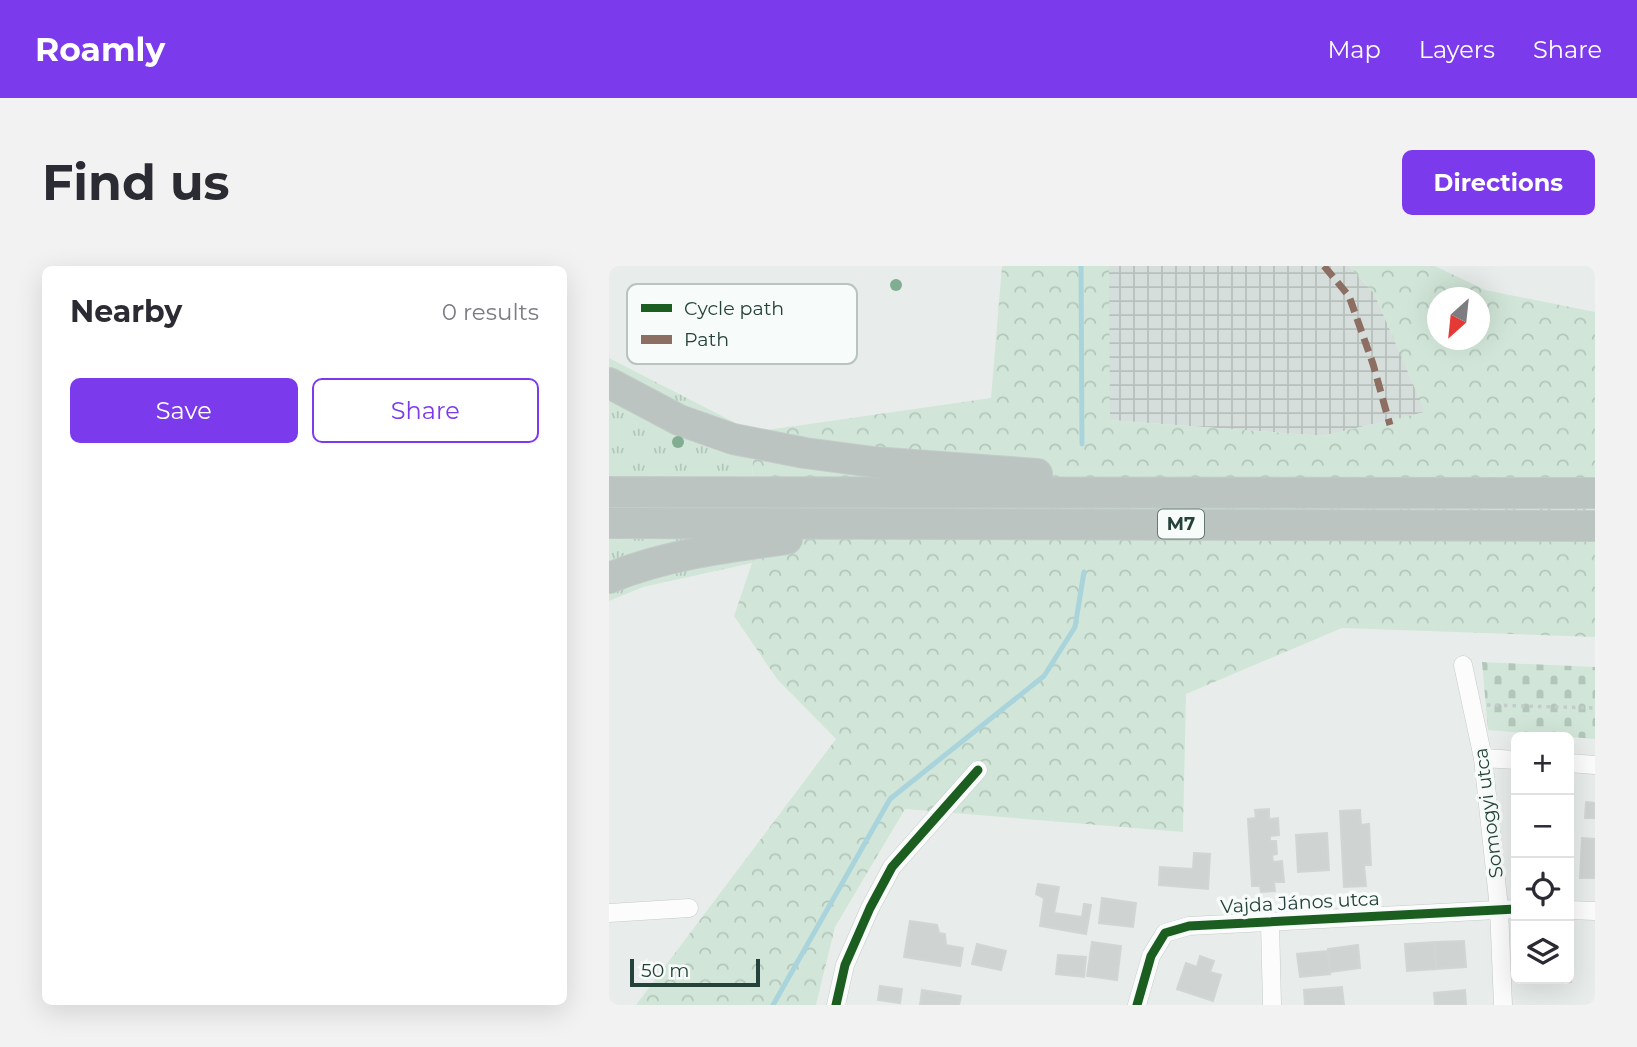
<!DOCTYPE html>
<html lang="en">
<head>
<meta charset="utf-8">
<style>
	:root { --surface:#fff; --page:#f2f2f3; --text:#2b2b33; --muted:#7c7c81; --line:#e1e1e2; --accent:#7c3aed }
	body { margin:0; font-family:Montserrat,sans-serif; background:var(--page); color:var(--text) }
	.controls { position:absolute; right:21px; bottom:21px; display:grid; overflow:hidden; border-radius:10px; box-shadow:0 7px 28px #0002 }
	.controls button { width:63px; height:63px; display:grid; place-items:center; padding:0; border:0; border-bottom:2px solid var(--line); background:var(--surface); color:var(--text); font:35px sans-serif }
	.compass { position:absolute; left:818px; top:21px; width:63px; height:63px; border-radius:50%; background:var(--surface); box-shadow:0 7px 28px #0002; rotate:207deg }
	.scale { position:absolute; left:21px; bottom:18px; width:130px; box-sizing:border-box; padding-left:7px; border:4px solid #24423a; border-top:0; font-size:19px; line-height:24px; white-space:nowrap; color:#24423a; -webkit-text-stroke:5px #f7fbf9; paint-order:stroke }
	.list { margin:0; padding:0; list-style:none }
	h2 { display:flex; justify-content:space-between; align-items:center; height:91px; margin:0; padding:0 28px; font-size:30px }
	h2 small { font-size:23px; font-weight:400; color:var(--muted) }
	.actions { display:flex; gap:14px; padding:21px 28px }
	.actions a { flex:1; padding:16px 0; border:2px solid var(--accent); border-radius:10px; text-align:center; font-size:24px; color:var(--accent) }
	.actions .main { background:var(--accent); color:#fff }
	.icon { flex:none; width:38px; height:38px; fill:none; stroke:currentColor; stroke-width:2; stroke-linecap:round; stroke-linejoin:round }
	.map { position:relative; flex:none; width:986px; height:739px; overflow:hidden; border-radius:10px }
	header { display:flex; align-items:center; gap:42px; box-sizing:border-box; height:98px; padding:0 35px; background:var(--accent); color:#fff }
	header strong { font-size:33px }
	nav { display:flex; gap:38px; margin-inline-start:auto; font-size:24px }
	.intro { display:flex; align-items:center; justify-content:space-between; box-sizing:border-box; height:168px; padding:0 42px }
	h1 { margin:0; font-size:49px }
	.button { padding:18px 32px; border-radius:10px; background:var(--accent); color:#fff; font-size:24px; font-weight:700 }
	main { display:flex; gap:42px; padding:0 42px }
	aside { flex:1; background:var(--surface); border-radius:10px; box-shadow:0 7px 28px #0002 }
	.map>svg:first-child { display:block }
	.industrial { fill:url(#industrial-grid) }
	.grass { fill:url(#grass-tufts) }
	.forest { fill:url(#forest-crowns); fill-rule:evenodd }
	.cemetery { fill:url(#cemetery-stones) }
	.lines { fill:none; stroke-linecap:round; stroke-linejoin:round }
	.stream { stroke:#a9d4db; stroke-width:5 }
	.building { fill:#cfd4d2; stroke:#d1d6d4; stroke-width:2 }
	.minor-casing { stroke:#c5cac8; stroke-width:19 }
	.motorway-casing { stroke:#c3ccc9; stroke-width:32 }
	.path { stroke:#c3ccca; stroke-width:3.5; stroke-dasharray:3.5 5; stroke-linecap:butt }
	.minor { stroke:#fcfcfc; stroke-width:18 }
	.motorway { stroke:#bcc4c2; stroke-width:30 }
	.quiet { stroke:#8d6e63; stroke-width:7; stroke-dasharray:14 7; stroke-linecap:butt }
	.cycleway-casing { stroke:#f7fbf9; stroke-width:13 }
	.cycleway { stroke:#1b5e20; stroke-width:9 }
	.tree { fill:#81ae93 }
	.labels { text-anchor:middle; stroke-width:7; stroke-linejoin:round; paint-order:stroke }
	.shield { fill:#f7fbf9; stroke:#637a73; stroke-width:2 }
	.shield-label { font-size:18px; font-weight:bold; fill:#24423a }
	.street-label { font-size:19px; fill:#24423a; stroke:#f7fbf9 }
	.key { fill:#f7fbf9; stroke:#b8c4c0; stroke-width:2 }
	.key-label { font-size:19px; fill:#24423a }
</style>
</head>
<body>
<header>
<strong>Roamly</strong>
<nav><a>Map</a><a>Layers</a><a>Share</a></nav>
</header>
<div class="intro"><h1>Find us</h1><a class="button">Directions</a></div>
<main>
<aside>
<h2>Nearby<small>0 results</small></h2>
<ul class="list">
</ul>
<div class="actions"><a class="main">Save</a><a>Share</a></div>
</aside>
<div class="map">
<svg width="986" height="739" viewBox="0 0 986 739">
	<defs>
		<pattern id="industrial-grid" width="8" height="8" patternUnits="userSpaceOnUse" patternTransform="scale(1.75)"><rect width="8" height="8" fill="#d6dedb"/><path d="M0 4h8M4 0v8" fill="none" stroke="#b8c0bd"/></pattern>
		<pattern id="grass-tufts" width="24" height="20" patternUnits="userSpaceOnUse" patternTransform="scale(1.75)"><rect width="24" height="20" fill="#d1e6d8"/><path d="M3 7l-1-3M5 7V3M7 7l1-3M15 17l-1-3M17 17v-4M19 17l1-3" fill="none" stroke="#b3c6ba"/></pattern>
		<pattern id="forest-crowns" width="20" height="18" patternUnits="userSpaceOnUse" patternTransform="scale(1.75)"><rect width="20" height="18" fill="#d1e6d8"/><path d="M2 6a3 3 0 1 1 6 0M12 15a3 3 0 1 1 6 0" fill="none" stroke="#b3c6ba"/></pattern>
		<pattern id="cemetery-stones" width="16" height="16" patternUnits="userSpaceOnUse" patternTransform="scale(1.75)"><rect width="16" height="16" fill="#d1e6d8"/><path d="M2 7V4a2 2 0 0 1 4 0v3zM10 15v-3a2 2 0 0 1 4 0v3z" fill="#b3c6ba"/></pattern>
	</defs>
	<rect width="100%" height="100%" fill="#e8edeb"/>
	<path class="industrial" d="M 500,0 L 740,0 L 765,27 L 817,146 L 713,170 L 500,154 Z"/>
	<path class="grass" d="M 0,92 L 144,166 L 143,297 L 34,321 L 0,335 Z"/>
	<path class="forest" d="M 393,0 L 500,0 L 501,154 L 713,170 L 816,146 L 765,27 L 740,0 L 826,0 L 876,24 L 986,46 L 986,371 L 733,362 L 577,428 L 574,566 L 296,543 L 226,661 L 207,739 L 27,739 L 227,473 L 168,413 L 125,350 L 143,297 L 144,166 L 382,132 ZM 828,32 L 870,32 L 870,74 L 828,74 Z"/>
	<path class="cemetery" d="M 873,396 L 986,401 L 986,473 L 879,464 Z"/>
	<g class="lines">
		<g class="stream">
			<path d="M 472,0 L 473,178"/>
			<path d="M 164,739 L 281,533 L 435,410 L 466,361 L 475,306"/>
		</g>
	</g>
	<g class="building">
		<path d="M 977,536 L 986,537 L 986,552 L 976,552 Z"/>
		<path d="M 660,543 L 660,553 L 669,552 L 670,569 L 661,570 L 661,575 L 667,575 L 668,588 L 663,589 L 664,596 L 673,595 L 675,616 L 665,616 L 666,625 L 652,626 L 651,620 L 643,620 L 639,553 L 647,552 L 646,544 Z"/>
		<path d="M 751,544 L 752,559 L 760,558 L 762,599 L 755,599 L 757,620 L 735,621 L 731,545 Z"/>
		<path d="M 718,567 L 720,604 L 689,606 L 687,569 Z"/>
		<path d="M 973,572 L 986,573 L 986,612 L 971,612 Z"/>
		<path d="M 585,587 L 601,588 L 599,623 L 550,619 L 551,601 L 584,603 Z"/>
		<path d="M 429,618 L 450,621 L 445,647 L 473,651 L 475,638 L 482,639 L 477,668 L 431,660 L 435,632 L 427,628 Z"/>
		<path d="M 493,632 L 527,637 L 524,661 L 490,657 Z"/>
		<path d="M 301,655 L 328,659 L 330,667 L 336,668 L 337,679 L 354,682 L 351,700 L 295,691 Z"/>
		<path d="M 855,675 L 857,701 L 827,703 L 826,676 Z"/>
		<path d="M 483,676 L 512,680 L 508,714 L 478,710 Z"/>
		<path d="M 825,676 L 827,703 L 798,705 L 796,678 Z"/>
		<path d="M 368,678 L 397,685 L 392,704 L 363,698 Z"/>
		<path d="M 749,679 L 751,702 L 721,706 L 719,683 Z"/>
		<path d="M 718,685 L 721,708 L 691,711 L 688,688 Z"/>
		<path d="M 960,687 L 962,716 L 935,717 L 935,713 L 960,713 Z"/>
		<path d="M 449,689 L 477,691 L 475,711 L 447,708 Z"/>
		<path d="M 591,690 L 605,695 L 601,706 L 612,709 L 604,735 L 568,723 L 577,697 L 588,701 Z"/>
		<path d="M 271,720 L 293,723 L 291,737 L 269,734 Z"/>
		<path d="M 733,721 L 735,739 L 696,739 L 695,724 Z"/>
		<path d="M 313,724 L 352,730 L 350,739 L 311,739 Z"/>
		<path d="M 856,724 L 857,739 L 826,739 L 825,727 Z"/>
	</g>
	<g class="lines">
		<defs>
			<g id="minor">
				<path d="M 854,399 L 874,492 L 890,642 L 894,739"/>
				<path d="M 874,492 L 907,494"/>
				<path d="M 960,497 L 986,499"/>
				<path d="M 960,644 L 986,645"/>
				<path d="M 0,647 L 80,642"/>
				<path d="M 661,657 L 663,739"/>
				<path d="M 227,739 L 236,699 L 261,642 L 283,601 L 369,504"/>
				<path d="M 528,739 L 542,690 L 556,667 L 580,660 L 907,643"/>
			</g>
			<g id="motorway">
				<path d="M 0,117 L 70,154 L 124,173 L 196,187 L 264,196 L 428,208"/>
				<path d="M 0,226 L 986,227"/>
				<path d="M 0,257 L 986,260"/>
				<path d="M 0,312 C 56,289 118,281 178,273"/>
			</g>
		</defs>
		<use href="#minor" class="minor-casing"/>
		<use href="#motorway" class="motorway-casing"/>
		<path class="path" d="M 878,439 L 986,442"/>
		<use href="#minor" class="minor"/>
		<use href="#motorway" class="motorway"/>
		<path class="quiet" d="M 715,0 L 740,30 L 764,98 L 781,159"/>
		<defs>
			<g id="cycleway">
				<path d="M 227,739 L 236,699 L 261,642 L 283,601 L 369,504"/>
				<path d="M 528,739 L 542,690 L 556,667 L 580,660 L 907,643"/>
			</g>
		</defs>
		<use href="#cycleway" class="cycleway-casing"/>
		<use href="#cycleway" class="cycleway"/>
	</g>
	<g class="tree">
		<circle cx="287" cy="19" r="6"/>
		<circle cx="69" cy="176" r="6"/>
	</g>
	<g class="labels">
		<rect class="shield" x="549" y="243.5" width="46" height="29" rx="5"/>
		<g class="shield-label">
			<text x="572" y="264">M7</text>
		</g>
		<g class="street-label">
			<text transform="translate(879 547) rotate(-97)" y="7">Somogyi utca</text>
			<text transform="translate(691 636) rotate(-3)" y="7">Vajda János utca</text>
		</g>
	</g>
	<rect x="18" y="18" width="230" height="80" rx="10" class="key"/>
	<rect x="32" y="38" width="31" height="8" fill="#1b5e20"/>
	<rect x="32" y="69" width="31" height="9" fill="#8d6e63"/>
	<g class="key-label">
		<text x="75" y="49">Cycle path</text>
		<text x="75" y="80">Path</text>
	</g>
</svg>
<div class="controls">
<button>+</button>
<button>−</button>
<button><svg class="icon" aria-label="locate" viewBox="0 0 24 24"><circle cx="12" cy="12" r="6"/><path d="M12 2v4M12 18v4M2 12h4M18 12h4"/></svg></button>
<button><svg class="icon" aria-label="layers" viewBox="0 0 24 24"><path d="M12 4l9 5-9 5-9-5zM3 14l9 5 9-5"/></svg></button>
</div>
<svg class="compass" viewBox="-18 -18 36 36"><path d="M0-13l5 13h-10z" fill="#e53935"/><path d="M0 13l5-13h-10z" fill="#7c7c81"/></svg>
<div class="scale">50 m</div>
</div>
</main>
</body>
</html>
